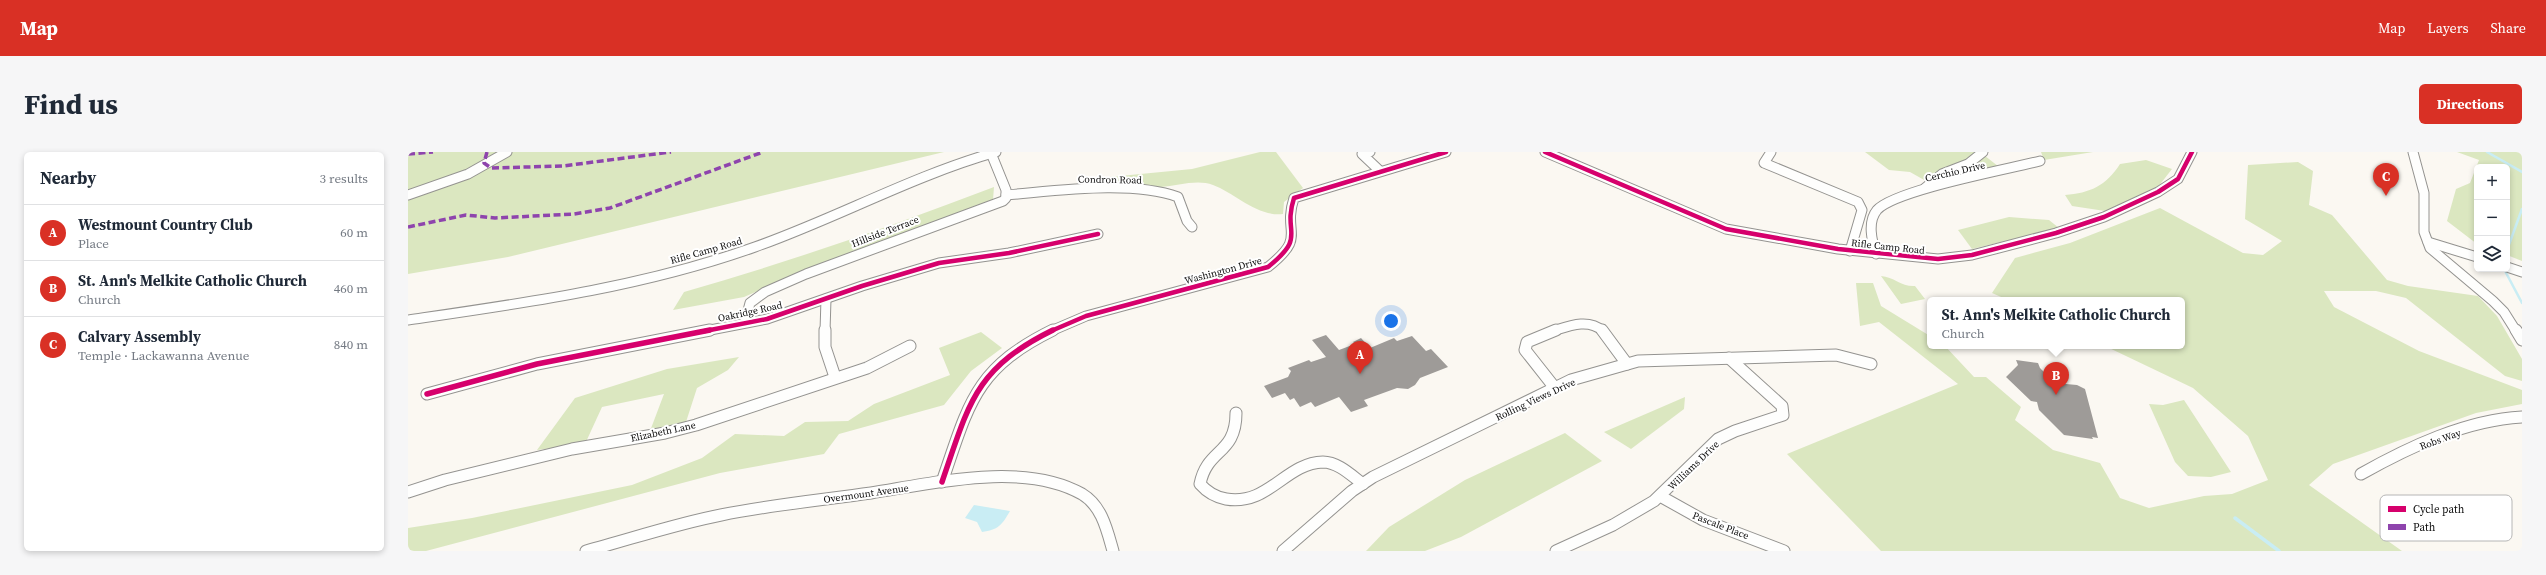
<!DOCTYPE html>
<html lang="en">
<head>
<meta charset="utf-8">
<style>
	:root { --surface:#fff; --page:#f6f6f7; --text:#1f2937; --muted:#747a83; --line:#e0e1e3; --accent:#d93025 }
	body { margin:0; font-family:"Source Serif 4",serif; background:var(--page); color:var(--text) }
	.controls { position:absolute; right:12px; top:12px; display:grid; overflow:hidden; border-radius:6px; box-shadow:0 2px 6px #0003 }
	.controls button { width:36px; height:36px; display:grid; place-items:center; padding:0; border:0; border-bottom:1px solid var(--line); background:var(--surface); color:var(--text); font:20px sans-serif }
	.you { position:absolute; left:983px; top:169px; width:14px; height:14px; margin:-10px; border:3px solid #fff; border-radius:50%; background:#1a73e8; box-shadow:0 0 0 6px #1a73e833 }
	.badge { display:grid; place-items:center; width:26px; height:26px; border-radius:50%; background:var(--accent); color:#fff; font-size:13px; font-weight:700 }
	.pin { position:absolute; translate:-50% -33px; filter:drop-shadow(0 1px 2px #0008) }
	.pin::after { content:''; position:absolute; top:21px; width:14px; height:12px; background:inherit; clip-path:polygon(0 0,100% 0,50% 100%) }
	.popup { position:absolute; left:1519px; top:145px; width:258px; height:52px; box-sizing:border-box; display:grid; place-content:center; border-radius:6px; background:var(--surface); filter:drop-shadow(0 1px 3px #0005); font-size:13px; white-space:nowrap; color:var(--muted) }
	.popup b { font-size:15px; color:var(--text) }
	.popup::after { content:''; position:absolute; left:50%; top:100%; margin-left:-8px; border:8px solid transparent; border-top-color:var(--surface) }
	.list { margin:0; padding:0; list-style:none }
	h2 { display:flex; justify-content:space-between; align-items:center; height:52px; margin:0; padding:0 16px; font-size:17px }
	h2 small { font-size:13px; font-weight:400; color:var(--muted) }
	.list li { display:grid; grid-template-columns:26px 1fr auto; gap:12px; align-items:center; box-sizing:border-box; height:56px; padding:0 16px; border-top:1px solid var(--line) }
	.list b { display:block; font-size:15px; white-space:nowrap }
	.list p { margin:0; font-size:13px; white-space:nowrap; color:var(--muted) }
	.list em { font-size:13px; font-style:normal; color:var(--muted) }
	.icon { flex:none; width:22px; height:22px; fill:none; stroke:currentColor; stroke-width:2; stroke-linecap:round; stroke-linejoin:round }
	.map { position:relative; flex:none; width:2114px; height:399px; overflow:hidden; border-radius:6px }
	header { display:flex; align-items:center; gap:24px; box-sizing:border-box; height:56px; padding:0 20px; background:var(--accent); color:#fff }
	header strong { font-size:19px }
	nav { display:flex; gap:22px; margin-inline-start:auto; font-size:14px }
	.intro { display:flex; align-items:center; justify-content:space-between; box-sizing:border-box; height:96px; padding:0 24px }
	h1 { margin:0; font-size:28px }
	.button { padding:10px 18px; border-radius:6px; background:var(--accent); color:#fff; font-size:14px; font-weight:700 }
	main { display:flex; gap:24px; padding:0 24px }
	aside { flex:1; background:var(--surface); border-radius:6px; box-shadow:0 2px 6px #0003 }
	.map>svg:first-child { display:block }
	.forest { fill:#dbe7c0 }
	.water { fill:#c9edf4 }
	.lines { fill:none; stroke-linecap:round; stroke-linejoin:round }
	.stream-far1 { stroke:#c9edf4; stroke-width:2.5 }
	.stream { stroke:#c9edf4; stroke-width:3.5 }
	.building { fill:#9e9b98 }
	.minor-far1-casing { stroke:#949390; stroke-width:11 }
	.minor-casing { stroke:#949390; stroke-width:13 }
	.minor-far1 { stroke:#fefefd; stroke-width:9 }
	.minor { stroke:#fefefd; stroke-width:11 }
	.quiet { stroke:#8e44ad; stroke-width:3.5; stroke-dasharray:7 3.5; stroke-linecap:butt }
	.cycleway-far1-casing { stroke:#fff; stroke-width:6 }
	.cycleway-casing { stroke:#fff; stroke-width:8 }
	.cycleway-far1 { stroke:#d6006c; stroke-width:4.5 }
	.cycleway { stroke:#d6006c; stroke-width:5.5 }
	.labels { text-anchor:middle; stroke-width:4; stroke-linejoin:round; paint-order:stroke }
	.street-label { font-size:10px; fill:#0d0d0d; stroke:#fff }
	.key { fill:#fff; stroke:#b6b6b6; stroke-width:1 }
	.key-label { font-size:11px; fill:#0d0d0d }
</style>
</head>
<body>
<header>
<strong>Map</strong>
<nav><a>Map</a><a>Layers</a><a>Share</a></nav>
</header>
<div class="intro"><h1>Find us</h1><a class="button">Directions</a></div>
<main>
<aside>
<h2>Nearby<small>3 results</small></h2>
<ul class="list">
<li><span class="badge">A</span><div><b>Westmount Country Club</b><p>Place</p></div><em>60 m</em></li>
<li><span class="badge">B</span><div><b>St. Ann's Melkite Catholic Church</b><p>Church</p></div><em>460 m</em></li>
<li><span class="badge">C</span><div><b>Calvary Assembly</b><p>Temple · Lackawanna Avenue</p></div><em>840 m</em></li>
</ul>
</aside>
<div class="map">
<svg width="2114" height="399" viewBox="0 0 2114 399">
	<rect width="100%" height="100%" fill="#fbf8f2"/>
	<g class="forest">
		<path d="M 0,0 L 536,0 L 100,105 L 0,122 Z"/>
		<path d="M 852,0 L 868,0 L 895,36 L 876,50 L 875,62 C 849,65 827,41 805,33 C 789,27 769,34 753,35 C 729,35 706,34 682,33 L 681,27 L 784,17 Z"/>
		<path d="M 1457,0 L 1572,0 L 1595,18 L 1525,33 L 1502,20 L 1481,18 Z"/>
		<path d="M 1633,0 L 1685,0 L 1636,8 Z"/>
		<path d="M 2049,0 L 2114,0 L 2114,109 L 2099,103 L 2099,15 L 2069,15 L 2069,92 L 2039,69 L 2048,37 L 2062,31 L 2071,8 Z"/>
		<path d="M 1738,8 L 1764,17 L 1750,35 L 1697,59 L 1664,54 L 1657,43 C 1682,41 1698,34 1712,12 Z"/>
		<path d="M 1890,10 L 1905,19 L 1901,53 L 1924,63 L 1979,128 L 2000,134 L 2070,144 L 2089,164 L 2114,207 L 2114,229 L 2097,224 L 1998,146 L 1968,139 L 1916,139 L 1926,155 L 2011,199 L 2114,238 L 2114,252 L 2068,261 L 1925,312 L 1901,333 L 1994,399 L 1473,399 L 1379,302 L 1550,232 L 1471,170 L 1452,174 L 1448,131 L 1465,131 L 1473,154 L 1522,184 L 1522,194 L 1537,194 L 1566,225 L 1578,225 L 1613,255 L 1607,268 L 1645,298 L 1692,311 L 1712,346 L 1741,356 L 1796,344 L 1824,342 L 1860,328 L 1840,284 L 1785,236 L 1697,194 L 1774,194 L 1774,148 L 1600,148 L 1584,141 L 1607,106 L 1662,91 L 1752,56 L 1835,101 L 1855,103 L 1874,89 L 1837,67 L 1840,13 Z"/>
		<path d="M 586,35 L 585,48 L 400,117 L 336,145 L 265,158 L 276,140 C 381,110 484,74 586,35 Z"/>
		<path d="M 1601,65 L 1641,68 L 1651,76 L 1564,97 L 1550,78 Z"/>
		<path d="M 1473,124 C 1486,125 1494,135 1507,134 L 1517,147 L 1493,152 Z"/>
		<path d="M 573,180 L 594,196 L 563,219 L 536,253 L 431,282 L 416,302 L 312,321 L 18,399 L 0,399 L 0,376 L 64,366 L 224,333 L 294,306 L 327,282 L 376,284 L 397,270 L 440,269 L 466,252 L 542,223 L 531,196 Z"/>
		<path d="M 331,205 L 320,218 L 289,236 L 278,270 L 242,279 L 256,242 L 194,255 L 177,292 L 129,298 L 167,246 L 259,217 Z"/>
		<path d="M 1277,245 L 1276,257 L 1223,297 L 1196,280 Z"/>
		<path d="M 1776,248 L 1823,320 L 1803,325 L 1780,324 L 1767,310 L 1741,252 L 1755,253 Z"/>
		<path d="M 1157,281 L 1194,309 L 1053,385 L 1017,399 L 958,399 L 981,375 L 1057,328 Z"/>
	</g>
	<path class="water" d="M 566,353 L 602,359 C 594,373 590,378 574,380 L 569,370 L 557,366 Z"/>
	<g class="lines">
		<g class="stream-far1">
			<path d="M 2079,0 L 2114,20"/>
			<path d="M 2099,98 L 2114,57"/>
			<path d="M 2096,117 L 2114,151"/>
		</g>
		<path class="stream" d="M 1827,366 L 1871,399"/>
	</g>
	<g class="building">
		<path d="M 918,183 L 931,198 L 947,192 L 945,190 L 953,186 L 962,196 L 986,186 L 989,189 L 1004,184 L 1018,199 L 1023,197 L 1040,215 L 1012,226 L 1007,233 L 1000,237 L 989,236 L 956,248 L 960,254 L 943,260 L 931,245 L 907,255 L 903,250 L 892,255 L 886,246 L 882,248 L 877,241 L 864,246 L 856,234 L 880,225 L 883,219 L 880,216 L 901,208 L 903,210 L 918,205 L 904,188 Z"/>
		<path d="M 1608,208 L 1630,211 L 1632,216 L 1647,231 L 1669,233 L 1677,237 L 1690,286 L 1684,285 L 1685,287 L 1656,283 L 1631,258 L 1629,250 L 1623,249 L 1598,225 L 1610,213 Z"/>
	</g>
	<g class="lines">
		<defs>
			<g id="minor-far1">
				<path d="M 962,0 L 954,2 L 972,19"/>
				<path d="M 1137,0 L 1318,77 L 1430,97 L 1530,107 L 1564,103 L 1648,81 L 1696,65 L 1750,40 L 1770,27 L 1784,0"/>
				<path d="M 1363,0 L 1356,11 L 1450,50 L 1454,58 L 1442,99"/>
				<path d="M 2005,0 L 2016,41 L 2016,80 L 2022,96 L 2085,149 L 2096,160 L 2108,179"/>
				<path d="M 1517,36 L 1534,22 L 1560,12 L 1575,0"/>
				<path d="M 0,43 L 60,22 L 99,0"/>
				<path d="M 598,43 C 648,39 723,28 770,45 L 779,69 L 784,75"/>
				<path d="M 2020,90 L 2069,105"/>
				<path d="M 1468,102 C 1464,89 1459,70 1469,58 C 1487,38 1601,17 1632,9"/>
				<path d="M 2099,115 L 2114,120"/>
				<path d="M 0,168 C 117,151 235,135 347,95 C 429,66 504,24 588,0"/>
				<path d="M 337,170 L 342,151 L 357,140 L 398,122 L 595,49 L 598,46 L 598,38 L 583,1"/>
				<path d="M 297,179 L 359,167 L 454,134 L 531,111 L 601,101 L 690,82"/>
				<path d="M 417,179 L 418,147"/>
				<path d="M 643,179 L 678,164 L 860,115 C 900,83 874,83 886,46 L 1038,0"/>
				<path d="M 1145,179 C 1161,174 1180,166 1195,179"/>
			</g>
			<g id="minor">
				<path d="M 417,178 L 417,195 L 427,225"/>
				<path d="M 1194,178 L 1219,212"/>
				<path d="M 2108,178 L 2114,188"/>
				<path d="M 1147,236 L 1117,198 L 1119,190 L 1148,178"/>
				<path d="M 19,242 L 129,212 L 302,178"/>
				<path d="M 828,261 C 828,303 799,296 792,332 C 799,340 807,345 818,347 C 861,354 877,311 915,310 C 930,310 944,324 955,332"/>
				<path d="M 1953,322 C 2001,295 2058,268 2114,265"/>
				<path d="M 534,330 C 561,252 566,217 645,178"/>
				<path d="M 0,340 L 37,328 L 164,297 L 257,281 L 288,273 L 459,216 L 502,194"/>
				<path d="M 1252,344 L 1295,368 L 1376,399"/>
				<path d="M 178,399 C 223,387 267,372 313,363 C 362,353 413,348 463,341 C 526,331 616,309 674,342 C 694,354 699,378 705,399"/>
				<path d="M 875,399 L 944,339 L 965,325 L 1163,228 L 1230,209 L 1428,203 L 1463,212"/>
				<path d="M 1148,399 L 1205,373 L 1246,349 L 1310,287 L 1327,279 L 1375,263 L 1374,254 L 1321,206"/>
			</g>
		</defs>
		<use href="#minor-far1" class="minor-far1-casing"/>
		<use href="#minor" class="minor-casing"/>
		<use href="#minor-far1" class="minor-far1"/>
		<use href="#minor" class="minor"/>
		<g class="quiet">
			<path d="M 79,0 L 76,11 L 83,16 L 155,14 L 263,0"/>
			<path d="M 0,2 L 25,0"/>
			<path d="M 0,75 L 58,63 L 87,66 L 166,62 L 202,56 L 355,0"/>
		</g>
		<defs>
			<g id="cycleway-far1">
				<path d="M 1137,0 L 1318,77 L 1430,97 L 1530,107 L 1564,103 L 1648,81 L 1696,65 L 1750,40 L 1770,27 L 1784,0"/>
				<path d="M 297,179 L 359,167 L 454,134 L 531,111 L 601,101 L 690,82"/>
				<path d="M 643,179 L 678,164 L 860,115 C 900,83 874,83 886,46 L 1038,0"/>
			</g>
			<g id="cycleway">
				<path d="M 19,242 L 129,212 L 302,178"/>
				<path d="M 534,330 C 561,252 566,217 645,178"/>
			</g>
		</defs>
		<use href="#cycleway-far1" class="cycleway-far1-casing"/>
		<use href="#cycleway" class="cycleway-casing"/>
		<use href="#cycleway-far1" class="cycleway-far1"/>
		<use href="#cycleway" class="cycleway"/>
	</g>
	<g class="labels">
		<g class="street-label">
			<text transform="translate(1547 19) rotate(-13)" y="4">Cerchio Drive</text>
			<text transform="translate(702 27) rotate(1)" y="4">Condron Road</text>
			<text transform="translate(477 79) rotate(-21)" y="4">Hillside Terrace</text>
			<text transform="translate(1480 94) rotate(6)" y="4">Rifle Camp Road</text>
			<text transform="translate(298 98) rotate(-16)" y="4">Rifle Camp Road</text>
			<text transform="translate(815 118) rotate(-15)" y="4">Washington Drive</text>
			<text transform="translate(342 159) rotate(-12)" y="4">Oakridge Road</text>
			<text transform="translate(1127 247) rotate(-25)" y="4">Rolling Views Drive</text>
			<text transform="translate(255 279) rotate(-12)" y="4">Elizabeth Lane</text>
			<text transform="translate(2032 287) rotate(-20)" y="4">Robs Way</text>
			<text transform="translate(1285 313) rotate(-44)" y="4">Williams Drive</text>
			<text transform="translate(458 341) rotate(-8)" y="4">Overmount Avenue</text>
			<text transform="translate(1313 373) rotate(21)" y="4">Pascale Place</text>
		</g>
	</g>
	<rect x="1972" y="343" width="132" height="46" rx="6" class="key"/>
	<rect x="1980" y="354" width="18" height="6" fill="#d6006c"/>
	<rect x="1980" y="372" width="18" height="6" fill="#8e44ad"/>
	<g class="key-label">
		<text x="2005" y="361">Cycle path</text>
		<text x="2005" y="379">Path</text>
	</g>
</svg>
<div class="controls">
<button>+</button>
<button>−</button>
<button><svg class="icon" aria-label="layers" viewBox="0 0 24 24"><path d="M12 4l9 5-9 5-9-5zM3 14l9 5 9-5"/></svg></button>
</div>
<div class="you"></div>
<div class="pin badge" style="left:952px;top:222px">A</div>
<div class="pin badge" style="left:1648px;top:243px">B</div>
<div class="popup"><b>St. Ann's Melkite Catholic Church</b>Church</div>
<div class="pin badge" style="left:1978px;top:44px">C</div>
</div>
</main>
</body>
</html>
